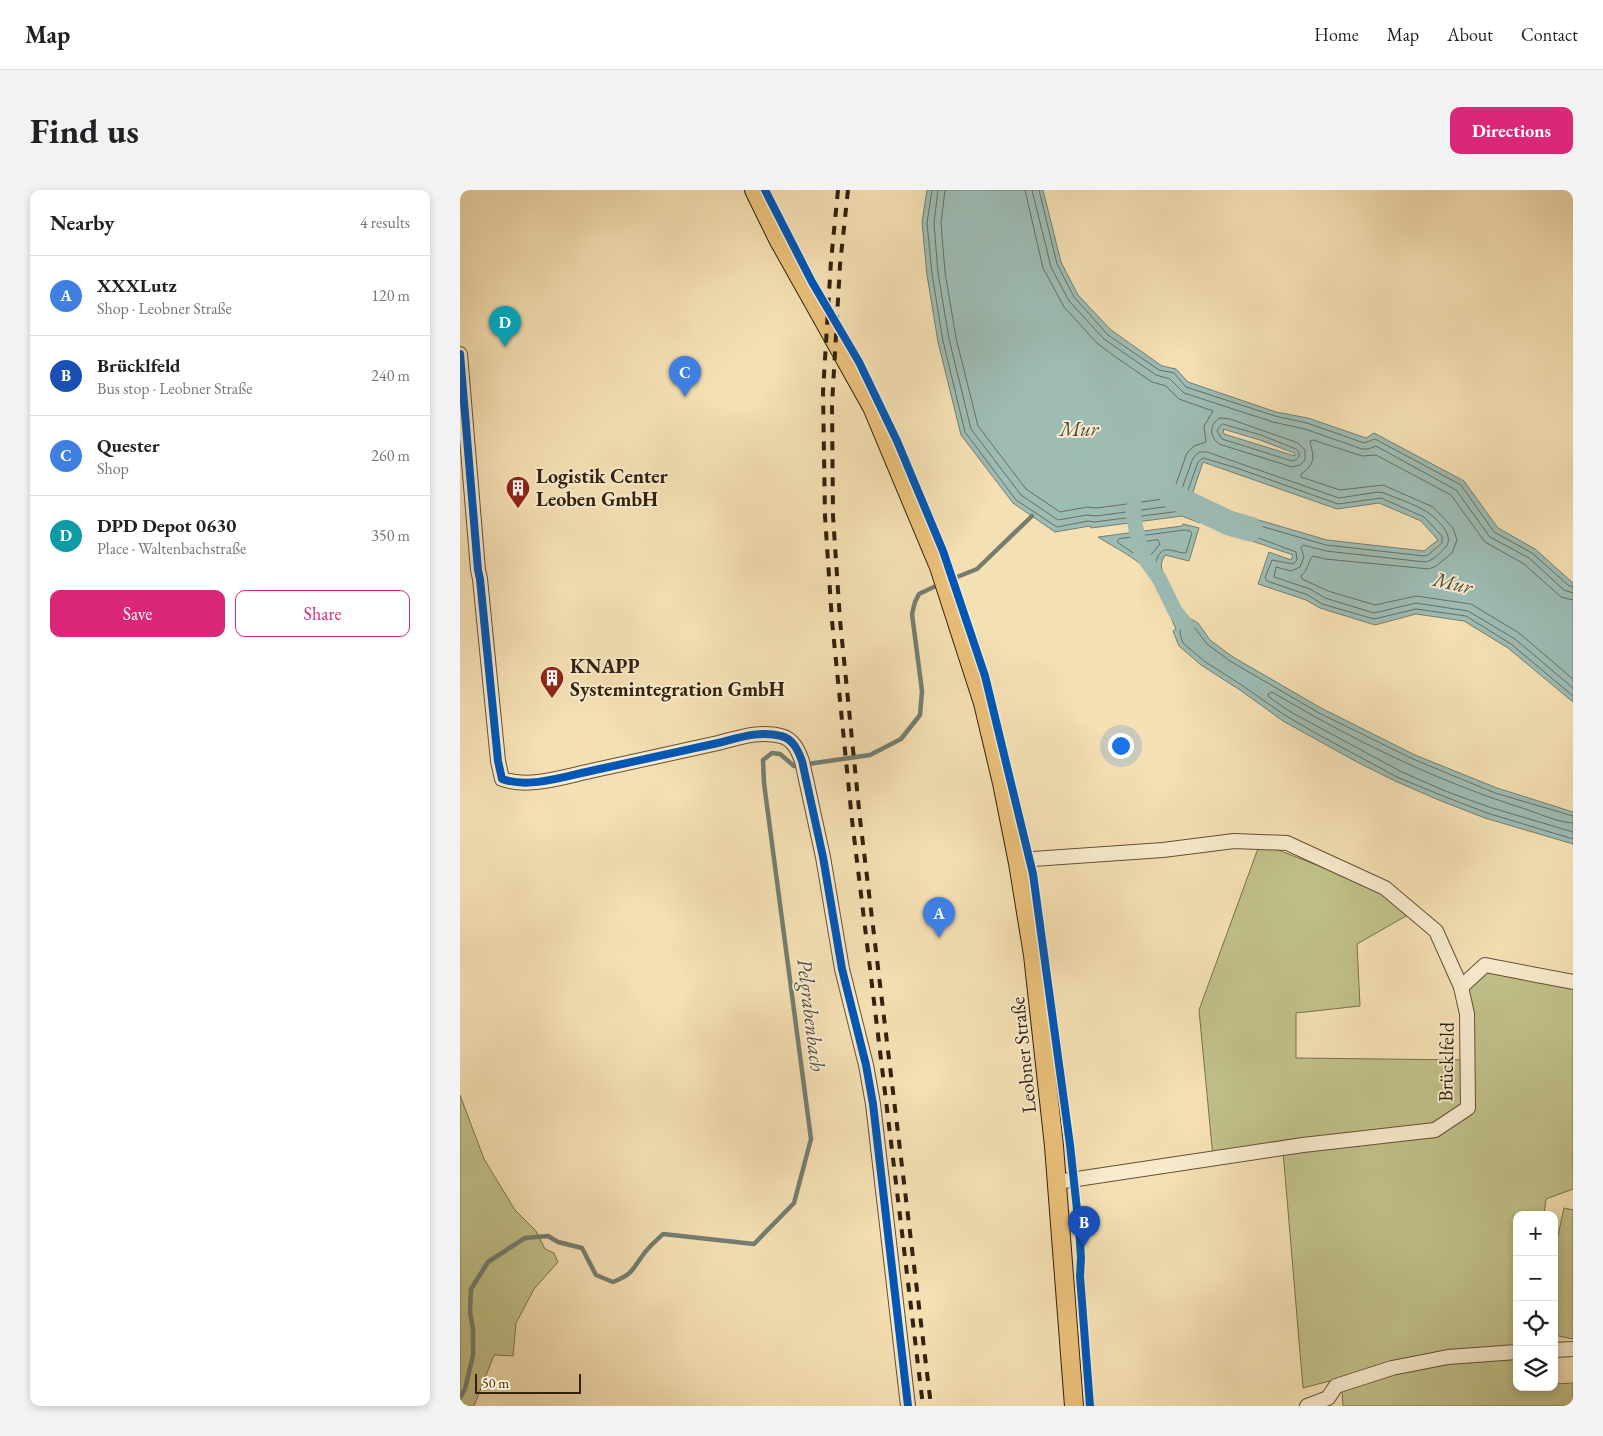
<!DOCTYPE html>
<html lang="en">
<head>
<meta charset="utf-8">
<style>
	:root { --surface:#fff; --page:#f2f2f2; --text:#202124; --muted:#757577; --line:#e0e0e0; --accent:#db2777 }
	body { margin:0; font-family:"EB Garamond",serif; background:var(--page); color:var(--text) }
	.controls { position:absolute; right:15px; bottom:15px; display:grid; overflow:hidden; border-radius:10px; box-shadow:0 2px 8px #0003 }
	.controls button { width:45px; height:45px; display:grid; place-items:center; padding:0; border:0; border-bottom:1px solid var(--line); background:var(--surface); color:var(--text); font:25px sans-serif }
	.scale { position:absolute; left:15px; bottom:12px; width:106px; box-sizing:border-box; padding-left:5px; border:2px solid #33200d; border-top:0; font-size:14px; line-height:18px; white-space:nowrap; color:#33200d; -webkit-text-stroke:4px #f8ebce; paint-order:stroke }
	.you { position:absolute; left:660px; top:555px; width:18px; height:18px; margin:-12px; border:4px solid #fff; border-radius:50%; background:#1a73e8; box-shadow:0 0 0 8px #1a73e833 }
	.badge { display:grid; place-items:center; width:32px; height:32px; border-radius:50%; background:var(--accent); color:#fff; font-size:16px; font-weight:700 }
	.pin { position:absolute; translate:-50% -41px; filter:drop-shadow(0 1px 2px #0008) }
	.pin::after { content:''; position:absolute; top:26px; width:18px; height:15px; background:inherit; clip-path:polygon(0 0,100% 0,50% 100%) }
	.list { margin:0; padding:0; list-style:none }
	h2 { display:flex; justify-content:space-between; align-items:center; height:65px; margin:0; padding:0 20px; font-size:21px }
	h2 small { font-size:16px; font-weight:400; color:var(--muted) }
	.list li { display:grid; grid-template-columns:32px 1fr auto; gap:15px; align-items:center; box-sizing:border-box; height:80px; padding:0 20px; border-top:1px solid var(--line) }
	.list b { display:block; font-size:19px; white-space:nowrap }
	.list p { margin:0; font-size:16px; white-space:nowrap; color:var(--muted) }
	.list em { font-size:16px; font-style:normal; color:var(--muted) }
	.actions { display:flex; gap:10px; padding:15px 20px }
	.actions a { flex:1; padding:11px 0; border:1px solid var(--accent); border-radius:10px; text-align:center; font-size:18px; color:var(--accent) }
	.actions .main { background:var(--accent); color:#fff }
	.icon { flex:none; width:28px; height:28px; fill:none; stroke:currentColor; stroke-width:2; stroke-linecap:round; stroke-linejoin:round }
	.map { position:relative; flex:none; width:1113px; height:1216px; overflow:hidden; border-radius:10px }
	header { display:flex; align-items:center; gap:30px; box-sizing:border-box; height:70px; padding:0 25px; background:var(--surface); border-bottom:1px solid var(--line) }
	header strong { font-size:24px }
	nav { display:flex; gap:28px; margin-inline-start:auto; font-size:18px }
	.intro { display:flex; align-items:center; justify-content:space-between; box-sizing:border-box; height:120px; padding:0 30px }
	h1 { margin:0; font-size:35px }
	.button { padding:12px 22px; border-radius:10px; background:var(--accent); color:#fff; font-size:18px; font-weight:700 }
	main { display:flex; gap:30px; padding:0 30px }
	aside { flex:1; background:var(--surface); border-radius:10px; box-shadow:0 2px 8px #0003 }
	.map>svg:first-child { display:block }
	.green { fill:#c1c189; stroke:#7a704b }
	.water { fill:#9dbcb4; stroke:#737e71; fill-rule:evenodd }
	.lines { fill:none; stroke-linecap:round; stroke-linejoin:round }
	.shore { stroke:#686e60; stroke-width:1 }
	.stream { stroke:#737e71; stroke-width:4.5 }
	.canal { stroke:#9dbcb4; stroke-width:15 }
	.river { stroke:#9dbcb4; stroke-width:25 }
	.minor-casing { stroke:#645036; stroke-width:16 }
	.major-casing { stroke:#33200d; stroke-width:20 }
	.minor { stroke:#f8ebce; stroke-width:14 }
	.major { stroke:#eac07a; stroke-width:18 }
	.rail { stroke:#33200d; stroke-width:4; stroke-dasharray:9 9; stroke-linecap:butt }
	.cycleway-casing { stroke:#f8ebce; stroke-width:11 }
	.cycleway { stroke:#0057b8; stroke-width:8 }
	.labels { text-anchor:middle; stroke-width:4; stroke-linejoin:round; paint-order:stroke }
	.poi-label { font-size:20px; font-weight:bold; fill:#33200d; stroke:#f8ebce; text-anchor:start }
	.street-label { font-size:20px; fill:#33200d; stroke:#f8ebce }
	.water-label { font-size:21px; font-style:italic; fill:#534f3f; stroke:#f8ebce }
</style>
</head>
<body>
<header>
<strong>Map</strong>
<nav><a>Home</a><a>Map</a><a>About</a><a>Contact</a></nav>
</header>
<div class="intro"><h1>Find us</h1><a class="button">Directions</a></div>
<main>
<aside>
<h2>Nearby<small>4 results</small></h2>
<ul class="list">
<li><span class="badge" style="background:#3f7fe0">A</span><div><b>XXXLutz</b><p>Shop · Leobner Straße</p></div><em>120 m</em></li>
<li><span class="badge" style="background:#1a4fb4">B</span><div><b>Brücklfeld</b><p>Bus stop · Leobner Straße</p></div><em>240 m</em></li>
<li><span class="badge" style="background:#3f7fe0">C</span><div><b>Quester</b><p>Shop</p></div><em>260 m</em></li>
<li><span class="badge" style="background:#0f9aa8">D</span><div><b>DPD Depot 0630</b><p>Place · Waltenbachstraße</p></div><em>350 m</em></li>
</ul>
<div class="actions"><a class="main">Save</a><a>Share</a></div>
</aside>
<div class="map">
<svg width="1113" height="1216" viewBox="0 0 1113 1216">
	<rect width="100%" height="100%" fill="#f5e0b3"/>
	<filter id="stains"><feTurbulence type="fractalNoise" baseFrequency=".004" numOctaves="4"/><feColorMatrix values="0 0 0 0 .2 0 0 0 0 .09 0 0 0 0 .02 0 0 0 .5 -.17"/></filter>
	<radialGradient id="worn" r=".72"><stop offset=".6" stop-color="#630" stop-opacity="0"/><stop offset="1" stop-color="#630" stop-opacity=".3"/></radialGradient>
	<g class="green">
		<path d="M 800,653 L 931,704 L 953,722 L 897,754 L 900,816 L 836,823 L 836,868 L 1007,870 L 1001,797 L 1025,775 L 1113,792 L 1113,999 L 1086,1009 L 1084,1025 L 1057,1025 L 1057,1187 L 1055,1196 L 1057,1197 L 1094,1197 L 1094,1194 L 1113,1193 L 1113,1216 L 883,1216 L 881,1188 L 843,1198 L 823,961 L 753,967 L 739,820 Z"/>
		<path d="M 0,905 L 24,969 L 55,1020 L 76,1041 L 85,1059 L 94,1063 L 98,1072 L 74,1099 L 56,1133 L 53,1166 L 34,1165 L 14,1216 L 0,1216 Z"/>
		<path d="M 1104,1018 L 1113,1020 L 1113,1149 L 1094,1145 L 1094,1064 Z"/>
	</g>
	<g class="water">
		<path d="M 467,0 L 583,0 L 601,72 L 618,105 L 651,140 L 702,176 L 716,179 L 728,192 L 816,222 L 848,228 L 906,248 L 914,243 L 1004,291 L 1038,338 L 1075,359 L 1113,393 L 1113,512 L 1048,458 L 1004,431 L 956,424 L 915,435 L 860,418 L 846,410 L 798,394 L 809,362 L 831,370 L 833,365 L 754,338 L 761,319 L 867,350 L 964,361 L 978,350 L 961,331 L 919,313 L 877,319 L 743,272 L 731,308 L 746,314 L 740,333 L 722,326 L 631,338 L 630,336 L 595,342 L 553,313 L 501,245 L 478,152 L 467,85 L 462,32 ZM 763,239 L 800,250 L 834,263 L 835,266 L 764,244 Z"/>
		<path d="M 723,334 L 739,338 L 729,371 L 705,365 C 700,374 700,378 706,387 L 696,393 C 685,371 658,360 638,347 L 722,336 Z"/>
		<path d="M 721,418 L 727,427 L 738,433 L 750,450 L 773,467 L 861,518 L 955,565 L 1037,598 L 1113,622 L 1113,654 L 1025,628 L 981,611 L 935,591 L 897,572 L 823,531 L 780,500 L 741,475 L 719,456 L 713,441 L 716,439 L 709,423 Z"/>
	</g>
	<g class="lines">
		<g class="shore">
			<path d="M 472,0 L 467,33 L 472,84 L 483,151 L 505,242 L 556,310 L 597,337 L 628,331 L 634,332 L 721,321 L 736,326 L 739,317 L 728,312 L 726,306 L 738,272 L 743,268 L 777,278 L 878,314 L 921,308 L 964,327 L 982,346 L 982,353 L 968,365 L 964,366 L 866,355 L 766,326 L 763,327 L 761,334 L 836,362 L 837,370 L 833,374 L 812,370 L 805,388 L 807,391 L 848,405 L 862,414 L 914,429 L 956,419 L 1006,426 L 1051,454 L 1113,506"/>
			<path d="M 478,0 L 474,33 L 478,83 L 489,149 L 511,239 L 561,305 L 598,330 L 627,325 L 636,326 L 719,315 L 721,313 L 720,304 L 733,268 L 739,262 L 747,262 L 879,308 L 918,302 L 924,303 C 938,309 955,314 967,322 C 978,329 997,348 984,359 C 978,365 972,371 965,372 L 866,361 L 843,355 L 841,358 L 844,367 L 840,377 L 831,381 L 816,377 L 814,387 L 850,399 L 865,408 L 914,423 L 956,413 L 1008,421 L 1055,449 L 1113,498"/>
			<path d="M 485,0 L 481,33 L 485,82 L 496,148 L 518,236 L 566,299 L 600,322 L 627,317 L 637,318 L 711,308 L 727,263 L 734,256 L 746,252 L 744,236 L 753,221 L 719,209 L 706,196 L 692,192 L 657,168 L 638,154 L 604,117 L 583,78 L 565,0"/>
			<path d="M 572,0 L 591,77 L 609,111 L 644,149 L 696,185 L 710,189 L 724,203 L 813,232 L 845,239 L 902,259 L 908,259 L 916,256 L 996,300 L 1030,347 L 1069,368 L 1104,400 L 1113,403"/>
			<path d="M 579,0 L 597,74 L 614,107 L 648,145 L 699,180 L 714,183 L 726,197 L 815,226 L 847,233 L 904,253 L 915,249 L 1001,295 L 1034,342 L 1072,363 L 1108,395 L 1113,397"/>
			<path d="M 760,228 L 770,229 L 838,253 L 845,260 L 845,270 L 840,275 L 832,277 L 759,254 C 749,246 749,234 760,228 Z"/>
			<path d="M 763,234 L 801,245 L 836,259 L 839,262 L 839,267 L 836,270 L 832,271 L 762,249 L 757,241 L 759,237 Z"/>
			<path d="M 725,340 L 730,341 L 732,343 L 726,363 C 719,364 707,356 701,362 C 697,366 696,373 694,377 L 657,352 L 659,349 Z"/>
			<path d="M 698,350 L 700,354 L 690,366 L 675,356 L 676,353 Z"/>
			<path d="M 1113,410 L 1101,407 L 1064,374 L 1025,352 L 991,305 L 916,265 L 902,266 L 853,250 L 850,251 C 853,266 857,273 841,284 L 841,287 L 880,300 L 923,295 L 973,317 L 993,338 L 997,350 L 992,363 L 976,376 L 969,379 L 865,369 L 853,366 C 848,371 849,379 841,386 L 842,389 L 868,401 L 915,415 L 956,406 L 1011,414 L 1059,443 L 1113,489"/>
			<path d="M 1113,626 L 1035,603 L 953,569 L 859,523 L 770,471 L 747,454 L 734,437 L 721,427 L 718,428 L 721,438 L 720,444 L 723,453 L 744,471 L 783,496 L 826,526 L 859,545 L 937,587 L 983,606 L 1027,623 L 1113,649"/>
			<path d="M 1113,633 C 1096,632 1078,623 1062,618 C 974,590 891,549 812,502 L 808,504 L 809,507 L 829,521 L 940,581 L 985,601 L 1029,617 L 1113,642"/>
		</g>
		<g class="stream">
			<path d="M 487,391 L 517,379 L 572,326"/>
			<path d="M 0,1208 L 5,1199 L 13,1165 L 13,1139 L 10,1122 L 11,1099 L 28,1072 L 65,1048 L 88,1046 L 98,1052 L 122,1058 L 136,1085 L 153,1092 C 173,1084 171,1081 183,1065 C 188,1057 196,1051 203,1044 L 294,1054 L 334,1013 L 351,949 L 304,593 L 303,570 L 312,563 L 320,564 L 334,576 L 410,565 L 441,549 L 460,525 L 462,501 L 452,424 L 455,412 L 459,404 L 480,394"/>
		</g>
		<path class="canal" d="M 674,314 L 673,324 L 681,363 L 700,390 L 715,421 L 727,436"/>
		<path class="river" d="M 712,306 L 769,333 L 790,339"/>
		<defs>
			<g id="minor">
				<path d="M 0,164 L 18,380 L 20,389 L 38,571 L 42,589 C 70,599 106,586 135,580 C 176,571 217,562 258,553 C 278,548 300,540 321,546 C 333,549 338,560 342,571 L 363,667 L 382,779 L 406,875 L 413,914 L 448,1216"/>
				<path d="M 558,673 L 573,669 L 703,660 L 774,651 L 827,653 L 925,698 L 976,741 L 1001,797 L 1007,824 L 1008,918 L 975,940 L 843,955 L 597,992"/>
				<path d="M 1001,797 L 1025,775 L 1113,792"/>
				<path d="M 1094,1160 L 1113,1159"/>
				<path d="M 847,1216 L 868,1208 L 876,1196 L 932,1178 L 988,1167 L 1057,1162"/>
			</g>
			<path id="major" d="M 294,0 L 318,49 L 412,217 L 479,377 L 523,513 L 542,593 L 558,673 L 573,765 L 594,956 L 614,1216"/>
		</defs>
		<use href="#minor" class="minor-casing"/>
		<use href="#major" class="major-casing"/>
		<use href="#minor" class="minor"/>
		<use href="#major" class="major"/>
		<g class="rail">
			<path d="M 378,0 L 371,71 L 363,202 L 365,326 L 372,431 L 392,630 L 463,1216"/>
			<path d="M 388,0 L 380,75 L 372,215 L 373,326 L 380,430 L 400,629 L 471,1216"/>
		</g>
		<defs>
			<g id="cycleway">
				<path d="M 305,0 L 352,92 L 399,172 L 437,251 L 483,361 L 525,486 L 573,684 L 610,955 L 619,1038 L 621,1068 L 620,1086 L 630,1216"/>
				<path d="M 0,164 L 18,380 L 20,389 L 38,571 L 42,589 C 70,599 106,586 135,580 C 176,571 217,562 258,553 C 278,548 300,540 321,546 C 333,549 338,560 342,571 L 363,667 L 382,779 L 406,875 L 413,914 L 448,1216"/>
			</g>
		</defs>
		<use href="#cycleway" class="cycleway-casing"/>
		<use href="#cycleway" class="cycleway"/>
	</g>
	<defs>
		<symbol id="building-pin" viewBox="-11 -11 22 30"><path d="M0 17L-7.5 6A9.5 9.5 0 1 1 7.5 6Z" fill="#8f2418" stroke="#f8ebce"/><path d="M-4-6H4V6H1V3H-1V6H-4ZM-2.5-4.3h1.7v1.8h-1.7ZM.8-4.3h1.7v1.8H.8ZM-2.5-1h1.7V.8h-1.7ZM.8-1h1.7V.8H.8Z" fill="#fff"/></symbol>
	</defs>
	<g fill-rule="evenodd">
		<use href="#building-pin" x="44" y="284" width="28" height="38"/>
		<use href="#building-pin" x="78" y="474" width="28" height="38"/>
	</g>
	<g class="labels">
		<g class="poi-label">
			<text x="76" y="293">Logistik Center<tspan x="76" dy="23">Leoben GmbH</tspan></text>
			<text x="110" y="483">KNAPP<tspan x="110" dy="23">Systemintegration GmbH</tspan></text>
		</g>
		<g class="street-label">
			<text transform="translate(563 865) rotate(-96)" y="7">Leobner Straße</text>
			<text transform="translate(986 872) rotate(-89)" y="7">Brücklfeld</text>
		</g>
		<g class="water-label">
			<text x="619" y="246">Mur</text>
			<text transform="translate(993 393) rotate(13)" y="7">Mur</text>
			<text transform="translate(351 825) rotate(83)" y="7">Pelgrabenbach</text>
		</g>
	</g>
	<rect width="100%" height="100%" filter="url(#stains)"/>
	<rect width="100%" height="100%" fill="url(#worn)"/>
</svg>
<div class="controls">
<button>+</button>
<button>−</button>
<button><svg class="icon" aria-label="locate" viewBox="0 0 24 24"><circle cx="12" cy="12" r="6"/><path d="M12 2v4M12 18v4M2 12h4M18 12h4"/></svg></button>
<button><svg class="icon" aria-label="layers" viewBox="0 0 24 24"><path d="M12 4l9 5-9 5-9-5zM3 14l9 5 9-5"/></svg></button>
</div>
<div class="scale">50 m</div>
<div class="you"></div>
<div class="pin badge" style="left:479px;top:748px;background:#3f7fe0">A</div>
<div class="pin badge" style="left:624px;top:1057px;background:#1a4fb4">B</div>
<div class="pin badge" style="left:225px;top:207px;background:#3f7fe0">C</div>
<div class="pin badge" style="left:45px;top:157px;background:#0f9aa8">D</div>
</div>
</main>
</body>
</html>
